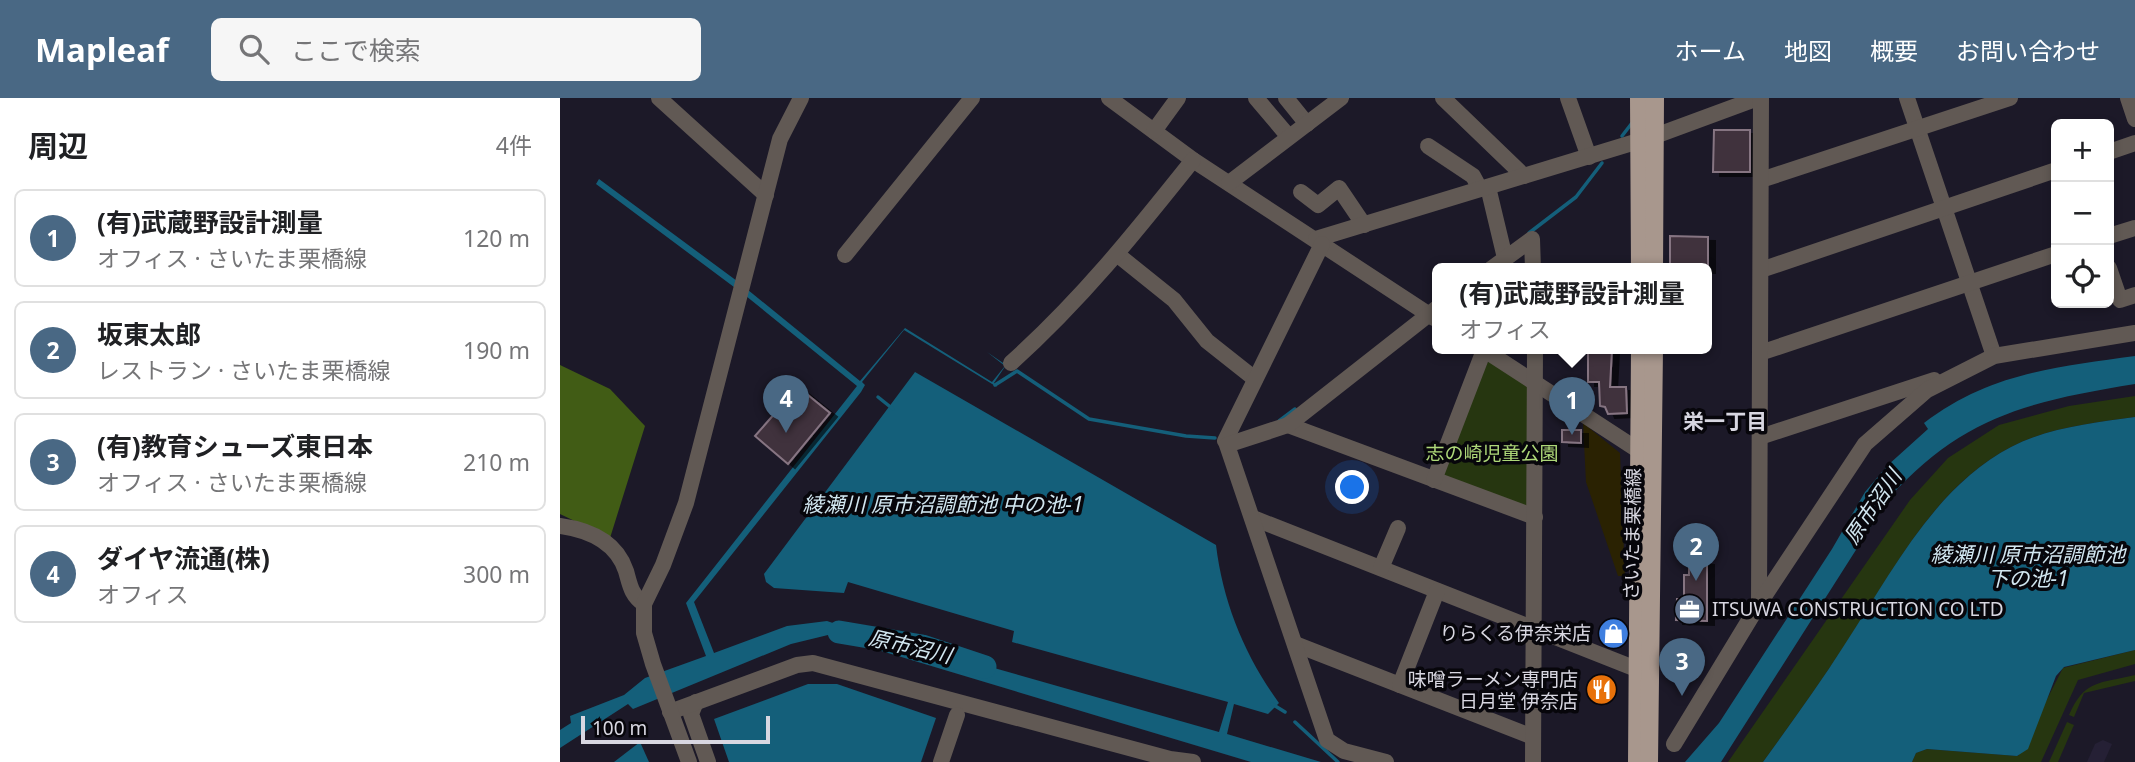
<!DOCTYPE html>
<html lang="ja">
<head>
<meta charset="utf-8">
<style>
	:root { --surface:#fff; --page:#f6f6f6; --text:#202124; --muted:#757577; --line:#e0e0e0; --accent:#496884 }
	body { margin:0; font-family:"Noto Sans","Noto Sans JP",sans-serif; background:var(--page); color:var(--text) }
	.controls { position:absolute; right:21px; top:21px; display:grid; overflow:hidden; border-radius:10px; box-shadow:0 4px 10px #0003 }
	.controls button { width:63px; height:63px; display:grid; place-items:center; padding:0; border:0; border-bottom:2px solid var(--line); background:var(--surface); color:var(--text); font:35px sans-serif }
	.scale { position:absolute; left:21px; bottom:18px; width:189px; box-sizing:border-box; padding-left:7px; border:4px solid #d8d7e1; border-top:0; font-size:19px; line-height:24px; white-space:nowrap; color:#d8d7e1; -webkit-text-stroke:5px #07060b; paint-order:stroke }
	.you { position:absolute; left:793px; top:390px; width:24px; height:24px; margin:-18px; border:5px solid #fff; border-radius:50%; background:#1a73e8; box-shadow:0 0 0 10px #1a73e833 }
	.badge { display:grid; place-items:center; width:46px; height:46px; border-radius:50%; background:var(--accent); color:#fff; font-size:23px; font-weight:700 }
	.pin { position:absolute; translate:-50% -58px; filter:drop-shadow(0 2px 4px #0008) }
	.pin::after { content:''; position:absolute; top:37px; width:24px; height:21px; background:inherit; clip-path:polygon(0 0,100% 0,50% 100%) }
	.popup { position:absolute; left:872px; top:165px; width:280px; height:91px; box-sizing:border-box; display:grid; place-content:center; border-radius:10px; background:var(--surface); filter:drop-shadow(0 2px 5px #0005); font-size:23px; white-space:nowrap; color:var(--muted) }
	.popup b { font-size:26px; color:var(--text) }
	.popup::after { content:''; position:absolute; left:50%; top:100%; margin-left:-14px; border:14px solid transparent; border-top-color:var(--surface) }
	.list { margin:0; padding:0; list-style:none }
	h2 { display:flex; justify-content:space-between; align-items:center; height:91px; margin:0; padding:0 28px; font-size:30px }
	h2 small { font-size:23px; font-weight:400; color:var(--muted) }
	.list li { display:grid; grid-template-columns:46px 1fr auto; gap:21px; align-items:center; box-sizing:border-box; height:98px; margin:0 14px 14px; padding:0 14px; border:2px solid var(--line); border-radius:10px }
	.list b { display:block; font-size:26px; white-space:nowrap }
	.list p { margin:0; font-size:23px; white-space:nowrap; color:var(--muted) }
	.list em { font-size:23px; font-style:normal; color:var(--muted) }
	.icon { flex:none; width:38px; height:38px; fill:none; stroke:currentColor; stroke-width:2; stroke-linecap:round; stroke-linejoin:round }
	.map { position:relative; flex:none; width:1575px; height:664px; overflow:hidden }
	header { display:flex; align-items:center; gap:42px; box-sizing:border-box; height:98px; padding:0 35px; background:var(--accent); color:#fff }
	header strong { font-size:33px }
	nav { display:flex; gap:38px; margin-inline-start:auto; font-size:24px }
	.search { width:490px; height:63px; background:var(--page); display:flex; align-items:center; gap:18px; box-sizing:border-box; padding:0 24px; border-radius:10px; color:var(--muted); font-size:26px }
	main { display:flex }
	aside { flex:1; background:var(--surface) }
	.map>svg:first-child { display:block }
	.built { fill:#252035 }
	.green { fill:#263610 }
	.forest { fill:#415c15 }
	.sand { fill:#2a2202 }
	.water { fill:#145f7a }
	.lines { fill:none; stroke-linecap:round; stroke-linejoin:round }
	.stream { stroke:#145f7a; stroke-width:3.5 }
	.river { stroke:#145f7a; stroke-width:23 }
	.building { fill:#40313d; stroke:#867482; stroke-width:2; filter:url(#shadow) }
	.minor { stroke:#615954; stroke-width:16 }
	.major { stroke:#a8978d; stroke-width:18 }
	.labels { text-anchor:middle; stroke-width:7; stroke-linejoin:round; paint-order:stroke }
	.park-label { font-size:19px; fill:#aed879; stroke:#07060b }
	.street-label { font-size:19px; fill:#d8d7e1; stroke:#07060b }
	.poi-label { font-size:19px; fill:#d8d7e1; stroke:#07060b; text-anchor:end }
	.neighbourhood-label { font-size:21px; font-weight:bold; fill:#d8d7e1; stroke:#07060b }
	.water-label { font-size:21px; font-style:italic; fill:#d2e7f1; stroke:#07060b }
</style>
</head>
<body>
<header>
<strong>Mapleaf</strong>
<div class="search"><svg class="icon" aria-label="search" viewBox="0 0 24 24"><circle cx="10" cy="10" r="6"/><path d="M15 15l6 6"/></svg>ここで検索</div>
<nav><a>ホーム</a><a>地図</a><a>概要</a><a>お問い合わせ</a></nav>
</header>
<main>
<aside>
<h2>周辺<small>4件</small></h2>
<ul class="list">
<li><span class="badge">1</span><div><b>(有)武蔵野設計測量</b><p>オフィス · さいたま栗橋線</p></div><em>120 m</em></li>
<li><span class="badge">2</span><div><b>坂東太郎</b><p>レストラン · さいたま栗橋線</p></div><em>190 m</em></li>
<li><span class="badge">3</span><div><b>(有)教育シューズ東日本</b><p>オフィス · さいたま栗橋線</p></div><em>210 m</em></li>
<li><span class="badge">4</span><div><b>ダイヤ流通(株)</b><p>オフィス</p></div><em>300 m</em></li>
</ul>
</aside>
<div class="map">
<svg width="1575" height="664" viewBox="0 0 1575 664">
	<defs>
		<filter id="shadow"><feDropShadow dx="7" dy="4" stdDeviation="0" flood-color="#0009"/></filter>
	</defs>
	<rect width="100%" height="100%" fill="#1c1928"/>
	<path class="built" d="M 1543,642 L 1552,646 L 1544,664 L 1527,664 L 1535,646 Z"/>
	<g class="green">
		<path d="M 928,263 L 971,286 L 967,412 L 881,380 Z"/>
		<path d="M 1575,298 L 1575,319 C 1533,325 1490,329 1451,349 C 1375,388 1333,473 1288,542 C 1261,584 1232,624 1203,664 L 1168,664 L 1350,402 L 1388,360 L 1439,327 L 1509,308 Z"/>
		<path d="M 1575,552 L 1575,566 L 1518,582 L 1481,664 L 1352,664 L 1356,655 L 1367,651 L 1458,658 L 1503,570 Z"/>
		<path d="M 1575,577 L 1575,583 L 1524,595 L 1514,619 L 1509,617 C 1525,581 1539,586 1575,577 Z"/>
		<path d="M 1507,624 L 1514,627 L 1498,664 L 1489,664 Z"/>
	</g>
	<path class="forest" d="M 0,267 L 50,291 L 85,328 L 50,440 L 0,416 Z"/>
	<path class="sand" d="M 1023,325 L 1060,355 L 1065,478 L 1058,478 L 1026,384 Z"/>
	<g class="water">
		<path d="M 39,81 L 177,183 L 300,283 L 345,230 L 432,284 L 445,268 L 427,254 L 446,267 L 434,285 L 437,289 L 344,232 L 302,284 L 305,287 L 301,294 L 134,504 L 154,555 L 227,528 L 267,523 L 317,540 L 420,566 L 659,634 L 668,604 L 452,544 L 454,533 L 288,484 L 284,495 L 214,490 L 206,484 L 204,476 L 355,274 L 656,447 C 663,505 685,558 719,605 L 708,616 L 674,606 L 667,636 L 761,664 L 691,664 L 268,537 L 231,546 L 73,611 L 68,606 L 0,650 L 0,632 L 11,625 L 10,618 L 64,597 L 85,580 L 146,558 L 126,505 L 297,288 L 186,198 L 36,86 Z"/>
		<path d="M 1575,258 L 1575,286 C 1471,303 1402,318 1329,400 L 1161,664 L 1125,664 L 1159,625 L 1272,451 L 1305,394 L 1328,367 L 1368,331 L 1364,325 C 1429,275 1496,269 1575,258 Z"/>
		<path d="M 1575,319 L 1575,552 L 1504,569 L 1496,578 L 1468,651 L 1457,658 L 1367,651 L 1356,655 L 1352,664 L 1203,664 C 1231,625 1259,587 1285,546 C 1331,476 1374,389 1451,349 C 1490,329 1533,325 1575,319 Z"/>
		<path d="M 248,586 L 277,586 L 376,620 L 361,664 L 169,664 L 154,621 Z"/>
		<path d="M 80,644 L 89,664 L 54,664 Z"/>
	</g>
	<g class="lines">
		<g class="stream">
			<path d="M 1062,38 L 1072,25"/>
			<path d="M 969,135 L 1016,99 L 1042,65"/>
			<path d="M 435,287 L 457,273 L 529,321 L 626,338 L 655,340"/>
			<path d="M 318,299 L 333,311"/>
			<path d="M 719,323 L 735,311"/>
			<path d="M 712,606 L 725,614"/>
			<path d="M 735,624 L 778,664"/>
		</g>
		<path class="river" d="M 279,534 L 362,548 L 425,569"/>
	</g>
	<g class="building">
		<path d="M 1154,32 L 1190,32 L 1190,74 L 1153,74 Z"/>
		<path d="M 1110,138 L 1148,139 L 1148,171 L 1110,171 Z"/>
		<path d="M 1028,251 L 1052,251 L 1050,289 L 1066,289 L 1067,315 L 1048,316 L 1045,309 L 1040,308 L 1039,284 L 1028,284 Z"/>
		<path d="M 238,289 L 270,315 L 228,366 L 195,338 Z"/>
		<path d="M 1002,332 L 1021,332 L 1021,345 L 1002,344 Z"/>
		<path d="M 1129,462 L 1147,463 L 1147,523 L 1116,522 L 1117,501 L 1124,501 L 1124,477 L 1129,477 Z"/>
	</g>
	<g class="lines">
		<g class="minor">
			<path d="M 99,0 L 206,97"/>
			<path d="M 549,0 L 633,62 L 874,220"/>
			<path d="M 696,0 L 729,39"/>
			<path d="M 726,0 L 747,26"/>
			<path d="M 883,0 L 964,78"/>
			<path d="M 1008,0 L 1029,59"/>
			<path d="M 1347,0 L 1434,258"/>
			<path d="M 1568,0 L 1575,21"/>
			<path d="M 594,33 L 618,0"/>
			<path d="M 868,48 L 913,78 L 920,91"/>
			<path d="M 1549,54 L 1575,45"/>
			<path d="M 1201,82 L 1450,0"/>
			<path d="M 669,85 L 781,0"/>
			<path d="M 928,89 L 945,160"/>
			<path d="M 741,94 L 758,107 L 779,90 L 804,127"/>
			<path d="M 1549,138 L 1575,130"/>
			<path d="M 756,141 L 1095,38 L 1198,0"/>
			<path d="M 285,157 L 412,0"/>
			<path d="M 558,157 L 614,202 L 647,243 L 695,281"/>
			<path d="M 1549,170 L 1560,202 L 1575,197"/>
			<path d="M 931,171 L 972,141 L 973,171"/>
			<path d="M 1201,172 L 1496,72"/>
			<path d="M 923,251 L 1081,354 L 1089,353"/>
			<path d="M 1200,255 L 1496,156"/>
			<path d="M 451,265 C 522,201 574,136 633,62"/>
			<path d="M 728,327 L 975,419"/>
			<path d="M 1200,339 L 1374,282"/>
			<path d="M 665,343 L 762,146"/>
			<path d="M 874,382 L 924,252"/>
			<path d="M 693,420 L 1089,576"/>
			<path d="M 0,428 C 29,432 56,443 66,473 C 70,487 71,497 84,506"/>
			<path d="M 821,470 L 838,430"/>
			<path d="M 1199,506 L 1201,0"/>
			<path d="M 735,546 L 973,639"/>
			<path d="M 840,587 L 877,493"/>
			<path d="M 136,604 L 131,616 L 148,664"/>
			<path d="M 110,614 L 237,567 L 253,565 L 610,661 L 633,664"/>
			<path d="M 1114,646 L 1199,506 L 1305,346 L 1367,292 L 1434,258 L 1575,235"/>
			<path d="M 129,664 L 93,566 L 84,535 L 84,506 L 103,467 L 126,405 L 220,41 L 241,0"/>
			<path d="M 381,664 L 397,617"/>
			<path d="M 826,664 L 784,653 L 767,642 L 667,347 L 728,327 L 877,210"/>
			<path d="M 973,664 L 975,251"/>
		</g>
		<g class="major">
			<path d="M 1079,0 L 1080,171"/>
			<path d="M 1094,171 L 1095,0"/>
			<path d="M 1077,664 L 1080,251"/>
			<path d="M 1089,664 L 1094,251"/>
		</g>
	</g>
	<defs>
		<symbol id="office-disc" viewBox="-11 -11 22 22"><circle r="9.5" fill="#5c6f8a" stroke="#07060b"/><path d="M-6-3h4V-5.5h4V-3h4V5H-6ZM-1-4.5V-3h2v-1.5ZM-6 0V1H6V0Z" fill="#fff"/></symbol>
		<symbol id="shop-disc" viewBox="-11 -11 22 22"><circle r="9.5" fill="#3f7fe0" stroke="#07060b"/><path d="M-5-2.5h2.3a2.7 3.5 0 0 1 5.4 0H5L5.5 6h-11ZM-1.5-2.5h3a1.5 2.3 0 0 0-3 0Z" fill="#fff"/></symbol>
		<symbol id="restaurant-disc" viewBox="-11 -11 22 22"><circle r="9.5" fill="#e8710a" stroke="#07060b"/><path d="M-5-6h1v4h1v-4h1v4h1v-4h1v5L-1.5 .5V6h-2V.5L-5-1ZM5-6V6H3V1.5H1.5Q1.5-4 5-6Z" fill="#fff"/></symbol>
	</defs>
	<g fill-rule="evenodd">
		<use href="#office-disc" x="1112" y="494" width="35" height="35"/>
		<use href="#shop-disc" x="1036" y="518" width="35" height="35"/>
		<use href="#restaurant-disc" x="1024" y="574" width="35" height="35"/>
	</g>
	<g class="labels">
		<g class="park-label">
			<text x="932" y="362">志の崎児童公園</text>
		</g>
		<g class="street-label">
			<text transform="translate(1072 436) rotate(-89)" y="7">さいたま栗橋線</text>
		</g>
		<g class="poi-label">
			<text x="1152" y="518" text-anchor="start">ITSUWA CONSTRUCTION CO LTD</text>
			<text x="1031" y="542">りらくる伊奈栄店</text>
			<text x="1018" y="588">味噌ラーメン専門店<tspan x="1018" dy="22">日月堂 伊奈店</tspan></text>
		</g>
		<g class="neighbourhood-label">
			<text x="1165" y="331">栄一丁目</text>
		</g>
		<g class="water-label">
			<text x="383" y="414">綾瀬川 原市沼調節池 中の池-1</text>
			<text transform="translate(1313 409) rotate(-56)" y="7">原市沼川</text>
			<text x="1468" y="464">綾瀬川 原市沼調節池<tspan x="1468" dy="24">下の池-1</tspan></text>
			<text transform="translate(350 549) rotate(13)" y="7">原市沼川</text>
		</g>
	</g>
</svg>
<div class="controls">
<button>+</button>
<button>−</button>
<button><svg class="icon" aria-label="locate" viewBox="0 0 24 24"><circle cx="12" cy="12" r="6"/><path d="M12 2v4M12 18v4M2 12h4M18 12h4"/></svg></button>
</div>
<div class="scale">100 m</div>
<div class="you"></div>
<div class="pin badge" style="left:1012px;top:337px">1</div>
<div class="popup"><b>(有)武蔵野設計測量</b>オフィス</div>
<div class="pin badge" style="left:1136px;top:483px">2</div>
<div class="pin badge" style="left:1122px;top:598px">3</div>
<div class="pin badge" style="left:226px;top:335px">4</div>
</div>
</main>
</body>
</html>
